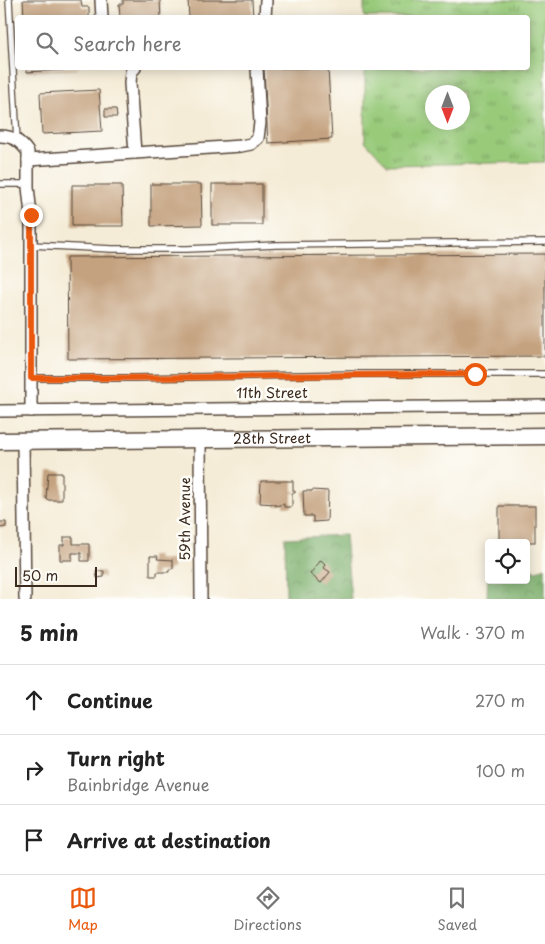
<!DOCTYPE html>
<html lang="en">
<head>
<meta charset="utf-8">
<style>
	:root { --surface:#fff; --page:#f6f6f6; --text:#222; --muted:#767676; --line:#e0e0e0; --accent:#ea580c }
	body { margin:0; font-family:"Playpen Sans",sans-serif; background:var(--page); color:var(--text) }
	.controls { position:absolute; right:15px; bottom:15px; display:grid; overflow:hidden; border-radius:5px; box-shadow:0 2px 12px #0003 }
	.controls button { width:45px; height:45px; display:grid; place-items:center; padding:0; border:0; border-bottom:1px solid var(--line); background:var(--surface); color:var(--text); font:25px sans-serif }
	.compass { position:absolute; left:425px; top:85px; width:45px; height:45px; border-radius:50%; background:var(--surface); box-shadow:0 2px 12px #0003; rotate:180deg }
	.scale { position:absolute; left:15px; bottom:12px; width:82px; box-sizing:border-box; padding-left:5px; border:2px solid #3b2a1e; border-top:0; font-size:14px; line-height:18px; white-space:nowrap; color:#3b2a1e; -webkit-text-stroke:4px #fdfcf7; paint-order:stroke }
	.stop { position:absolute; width:15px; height:15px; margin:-11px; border:4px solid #ea580c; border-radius:50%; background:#fff }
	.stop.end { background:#ea580c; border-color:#fff; box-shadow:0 1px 5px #0008 }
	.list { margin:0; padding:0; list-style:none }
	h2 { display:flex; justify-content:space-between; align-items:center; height:65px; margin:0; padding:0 20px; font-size:21px }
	h2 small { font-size:16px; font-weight:400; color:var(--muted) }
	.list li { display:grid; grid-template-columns:32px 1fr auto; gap:15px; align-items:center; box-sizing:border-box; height:70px; padding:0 20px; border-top:1px solid var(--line) }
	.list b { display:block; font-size:19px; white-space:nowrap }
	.list p { margin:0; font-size:16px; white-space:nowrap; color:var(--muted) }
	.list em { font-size:16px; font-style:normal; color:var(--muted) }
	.icon { flex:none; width:28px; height:28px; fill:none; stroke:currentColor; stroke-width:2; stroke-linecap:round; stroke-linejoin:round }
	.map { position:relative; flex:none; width:545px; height:599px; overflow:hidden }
	.search { position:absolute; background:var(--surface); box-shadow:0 2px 12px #0003; left:15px; right:15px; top:15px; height:55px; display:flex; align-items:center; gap:12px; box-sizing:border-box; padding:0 18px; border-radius:5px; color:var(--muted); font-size:19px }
	.sheet { height:275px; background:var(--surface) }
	nav { display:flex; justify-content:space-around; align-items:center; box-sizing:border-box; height:70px; border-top:1px solid var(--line); background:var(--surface); font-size:14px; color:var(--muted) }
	nav a { display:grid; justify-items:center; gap:2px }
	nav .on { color:var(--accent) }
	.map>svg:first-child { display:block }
	.grass { fill:url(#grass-tufts); stroke:#6a7a4c; fill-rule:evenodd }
	.forest { fill:url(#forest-crowns); stroke:#5a6c44 }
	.building { fill:#c4a27f }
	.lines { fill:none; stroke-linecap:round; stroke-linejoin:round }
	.service-casing { stroke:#57473a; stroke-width:8 }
	.minor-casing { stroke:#57473a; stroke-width:14 }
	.secondary-casing { stroke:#57473a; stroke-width:19 }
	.service { stroke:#fff; stroke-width:5.5 }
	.minor { stroke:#fff; stroke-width:11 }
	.secondary { stroke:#fff; stroke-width:16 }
	.route { stroke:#ea580c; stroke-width:6 }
	.labels { text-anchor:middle; stroke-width:5; stroke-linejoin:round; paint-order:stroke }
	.street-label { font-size:14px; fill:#3b2a1e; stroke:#fdfcf7 }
</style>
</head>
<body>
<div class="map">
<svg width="545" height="599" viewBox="0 0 545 599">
	<defs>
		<pattern id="grass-tufts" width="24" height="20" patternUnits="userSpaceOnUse" patternTransform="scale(1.25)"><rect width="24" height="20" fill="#98ca7a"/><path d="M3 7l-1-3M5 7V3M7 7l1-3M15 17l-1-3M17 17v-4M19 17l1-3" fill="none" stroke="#7da463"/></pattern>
		<pattern id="forest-crowns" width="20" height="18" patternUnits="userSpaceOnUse" patternTransform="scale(1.25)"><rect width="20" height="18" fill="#7aae6a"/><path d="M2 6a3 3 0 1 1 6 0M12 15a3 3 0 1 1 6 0" fill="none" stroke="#658e57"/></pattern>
	</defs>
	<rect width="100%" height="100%" fill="#fdfcf7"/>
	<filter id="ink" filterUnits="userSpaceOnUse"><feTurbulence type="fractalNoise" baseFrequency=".02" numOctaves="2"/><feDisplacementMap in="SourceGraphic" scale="10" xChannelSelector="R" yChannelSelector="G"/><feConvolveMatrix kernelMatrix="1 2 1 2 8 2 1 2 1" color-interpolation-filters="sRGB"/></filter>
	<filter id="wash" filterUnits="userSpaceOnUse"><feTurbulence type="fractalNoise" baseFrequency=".0096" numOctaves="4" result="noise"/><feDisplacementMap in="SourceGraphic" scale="20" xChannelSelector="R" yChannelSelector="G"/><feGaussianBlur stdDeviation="1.12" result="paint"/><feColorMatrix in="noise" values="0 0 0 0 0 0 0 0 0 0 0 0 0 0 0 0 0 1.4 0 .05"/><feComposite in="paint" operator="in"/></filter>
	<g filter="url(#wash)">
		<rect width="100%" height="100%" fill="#f5ecd7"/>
		<path class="grass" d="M 368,0 L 545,0 L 545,162 L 387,165 L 365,141 L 365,68 L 528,68 L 528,18 L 364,17 L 364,3 ZM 432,92 L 462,92 L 462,122 L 432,122 Z"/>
		<g class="forest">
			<path d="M 345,535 L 351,599 L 286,599 L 285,538 Z"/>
			<path d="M 488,567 L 489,580 L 526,580 L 526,570 L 537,571 L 545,567 L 545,599 L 487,599 Z"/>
		</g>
		<g id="blocks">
			<g class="building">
				<path d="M 23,0 L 81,0 L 82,7 L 89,7 L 89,18 L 24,18 Z"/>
				<path d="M 123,0 L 160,0 L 161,18 L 120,18 L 119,4 L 123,4 Z"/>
				<path d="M 188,0 L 252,0 L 253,18 L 189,18 Z"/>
				<path d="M 27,68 L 78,68 L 78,69 L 27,72 Z"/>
				<path d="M 264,68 L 328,68 L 332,139 L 268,143 Z"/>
				<path d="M 99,90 L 102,131 L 42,134 L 40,93 Z"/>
				<path d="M 105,109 L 116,109 L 117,117 L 105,117 Z"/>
				<path d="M 151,184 L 201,184 L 202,225 L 151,226 Z"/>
				<rect x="212" y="184" width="50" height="41"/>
				<path d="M 72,185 L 122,185 L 123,226 L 72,226 Z"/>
				<path d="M 545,254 L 545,356 L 68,359 L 67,257 Z"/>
				<path d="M 48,473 L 62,473 L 62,500 L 48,500 L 46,498 Z"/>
				<path d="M 261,481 L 293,481 L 293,491 L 295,491 L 295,493 L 292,493 L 292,507 L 284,507 L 284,504 L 275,506 L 275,504 L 260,503 Z"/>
				<path d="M 312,490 L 328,491 L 327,521 L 313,522 L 313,516 L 304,516 L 303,491 L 312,491 Z"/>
				<rect x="499" y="506" width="36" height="36"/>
				<path d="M 0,522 L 6,522 L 6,527 L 0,528 Z"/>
				<path d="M 64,537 L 73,537 L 73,544 L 89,544 L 89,561 L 81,561 L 81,553 L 72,553 L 72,560 L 60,560 L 60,545 L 64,545 Z"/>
				<path d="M 150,556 L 158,556 L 157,559 L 173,560 L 173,569 L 169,569 L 169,572 L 157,572 L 157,576 L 150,576 Z"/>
				<path d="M 321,560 L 326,565 L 324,568 L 330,572 L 321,583 L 310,574 Z"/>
				<path d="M 96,571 L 104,571 L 104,577 L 97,578 Z"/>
			</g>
		</g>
	</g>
	<g filter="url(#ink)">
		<use href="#blocks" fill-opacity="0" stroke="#57473a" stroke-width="1"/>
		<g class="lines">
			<defs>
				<g id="service">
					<path d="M 9,0 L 17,140"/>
					<path d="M 0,184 L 28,184"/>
					<path d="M 31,245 L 112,249 L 187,249 L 276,245 L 545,242"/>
					<path d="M 31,378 L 134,378 L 360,374 L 545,374"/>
				</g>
				<g id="minor">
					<path d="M 101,0 L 102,18"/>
					<path d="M 265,18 L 266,0"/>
					<path d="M 135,68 L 131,72 L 130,83 L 135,153"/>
					<path d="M 0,136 C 13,136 20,141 28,152 L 28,187 L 31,215 L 31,411"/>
					<path d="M 28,160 L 241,146 L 251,144 L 258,138 L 260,123 L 257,68"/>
					<path d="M 0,411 L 545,406"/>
					<path d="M 200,439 L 201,599"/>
					<path d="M 23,441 L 25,599"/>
				</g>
				<g id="secondary">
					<path id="s1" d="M 0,441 L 545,436"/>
				</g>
			</defs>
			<use href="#service" class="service-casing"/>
			<use href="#minor" class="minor-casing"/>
			<use href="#secondary" class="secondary-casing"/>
			<use href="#service" class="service"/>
			<use href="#minor" class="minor"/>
			<use href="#secondary" class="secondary"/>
		</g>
	</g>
	<g class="lines" filter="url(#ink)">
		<path class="route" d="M 31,215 L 31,378 C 179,379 327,374 475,374"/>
	</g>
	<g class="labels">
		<g class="street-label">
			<text x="272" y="398">11th Street</text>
			<text dy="5" stroke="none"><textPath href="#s1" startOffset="272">28th Street</textPath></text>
			<text transform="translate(185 519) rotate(-90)" y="5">59th Avenue</text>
		</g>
	</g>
</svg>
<div class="controls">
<button><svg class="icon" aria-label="locate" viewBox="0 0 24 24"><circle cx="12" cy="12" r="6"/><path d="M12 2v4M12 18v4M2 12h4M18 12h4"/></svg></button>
</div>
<svg class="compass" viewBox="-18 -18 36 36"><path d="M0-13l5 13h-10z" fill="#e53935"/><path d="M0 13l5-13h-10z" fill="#767676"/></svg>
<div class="scale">50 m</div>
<div class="stop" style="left:475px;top:374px"></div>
<div class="stop end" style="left:31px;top:215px"></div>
<div class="search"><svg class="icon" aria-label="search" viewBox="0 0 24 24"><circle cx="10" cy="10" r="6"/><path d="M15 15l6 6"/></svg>Search here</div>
</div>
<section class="sheet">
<h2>5 min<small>Walk · 370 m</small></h2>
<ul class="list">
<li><svg class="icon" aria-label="ahead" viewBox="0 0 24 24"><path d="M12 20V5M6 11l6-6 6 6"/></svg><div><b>Continue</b></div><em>270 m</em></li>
<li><svg class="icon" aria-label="right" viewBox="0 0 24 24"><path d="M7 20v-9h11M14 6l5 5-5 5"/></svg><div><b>Turn right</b><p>Bainbridge Avenue</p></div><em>100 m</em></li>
<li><svg class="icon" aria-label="arrive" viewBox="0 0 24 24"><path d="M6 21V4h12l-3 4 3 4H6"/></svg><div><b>Arrive at destination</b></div></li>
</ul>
</section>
<nav>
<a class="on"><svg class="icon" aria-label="map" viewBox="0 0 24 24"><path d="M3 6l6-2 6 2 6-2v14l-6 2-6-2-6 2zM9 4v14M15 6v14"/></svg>Map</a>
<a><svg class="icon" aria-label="directions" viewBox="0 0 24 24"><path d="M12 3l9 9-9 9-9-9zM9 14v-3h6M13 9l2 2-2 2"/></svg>Directions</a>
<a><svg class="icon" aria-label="saved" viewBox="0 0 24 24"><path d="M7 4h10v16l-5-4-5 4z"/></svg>Saved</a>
</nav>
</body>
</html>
